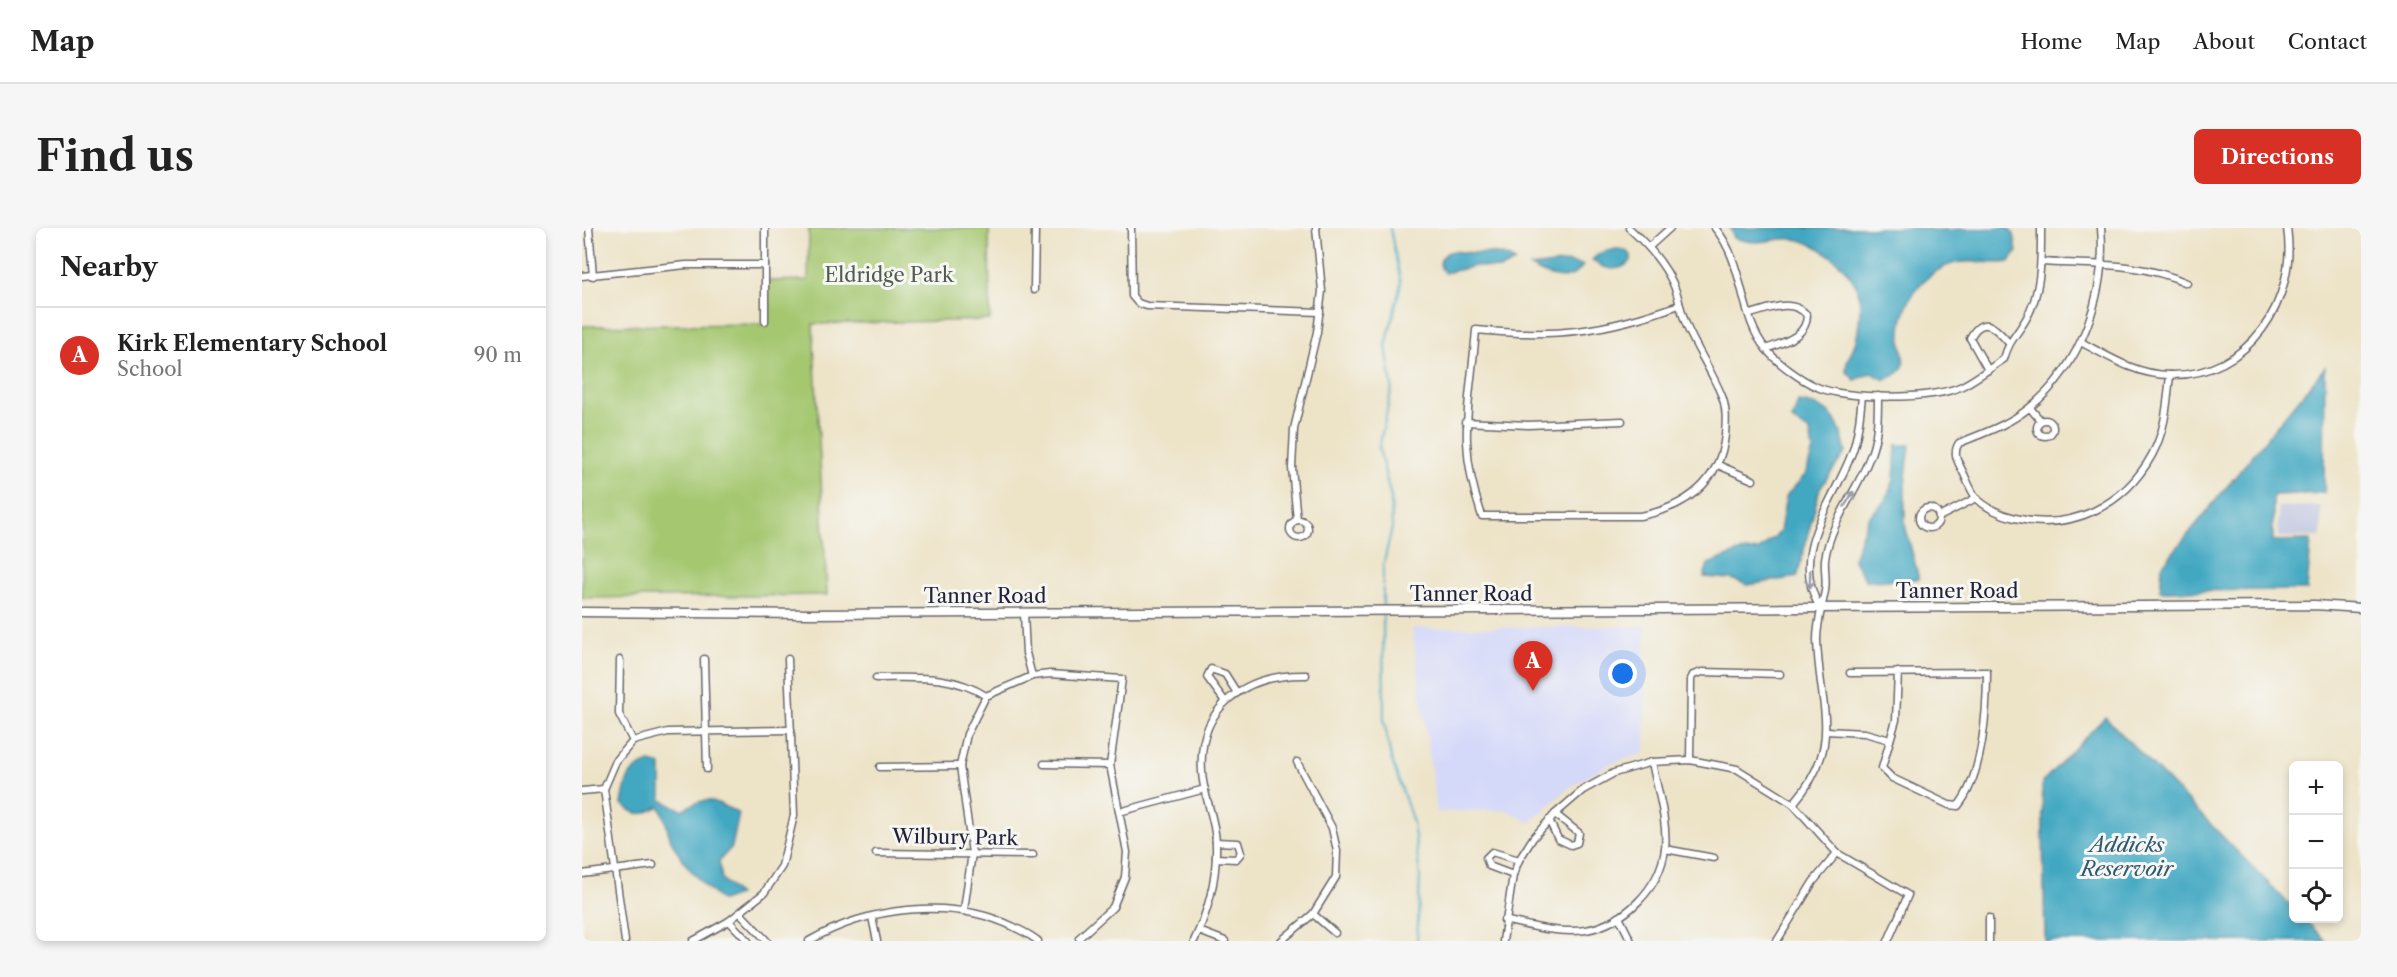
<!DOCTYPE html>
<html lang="en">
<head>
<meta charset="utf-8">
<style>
	:root { --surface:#fff; --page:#f6f6f6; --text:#222; --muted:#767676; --line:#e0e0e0; --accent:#d93025 }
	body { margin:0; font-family:"Libre Caslon Text",serif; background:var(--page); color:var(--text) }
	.controls { position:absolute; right:18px; bottom:18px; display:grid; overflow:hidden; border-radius:9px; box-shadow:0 3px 9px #0003 }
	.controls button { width:54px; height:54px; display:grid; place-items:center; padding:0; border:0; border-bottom:2px solid var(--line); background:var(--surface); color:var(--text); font:30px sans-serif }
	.you { position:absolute; left:1041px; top:446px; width:21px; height:21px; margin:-15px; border:4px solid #fff; border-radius:50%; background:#1a73e8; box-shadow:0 0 0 9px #1a73e833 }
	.badge { display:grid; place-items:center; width:39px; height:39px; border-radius:50%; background:var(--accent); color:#fff; font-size:20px; font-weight:700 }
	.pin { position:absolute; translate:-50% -50px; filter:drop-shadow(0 2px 3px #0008) }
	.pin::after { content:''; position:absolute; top:32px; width:21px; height:18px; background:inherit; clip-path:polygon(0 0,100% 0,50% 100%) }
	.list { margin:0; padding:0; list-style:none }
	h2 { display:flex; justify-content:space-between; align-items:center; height:78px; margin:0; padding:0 24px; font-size:26px }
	h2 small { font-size:20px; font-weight:400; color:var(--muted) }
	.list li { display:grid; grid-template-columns:39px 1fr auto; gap:18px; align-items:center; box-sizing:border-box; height:96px; padding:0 24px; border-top:2px solid var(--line) }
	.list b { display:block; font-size:22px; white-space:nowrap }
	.list p { margin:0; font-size:20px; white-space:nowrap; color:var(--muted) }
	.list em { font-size:20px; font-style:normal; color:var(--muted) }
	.icon { flex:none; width:33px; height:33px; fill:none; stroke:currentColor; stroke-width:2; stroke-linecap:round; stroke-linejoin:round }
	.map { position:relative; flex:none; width:1779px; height:713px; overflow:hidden; border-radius:9px }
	header { display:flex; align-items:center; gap:36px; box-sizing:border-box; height:84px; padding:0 30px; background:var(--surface); border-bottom:2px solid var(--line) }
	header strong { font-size:28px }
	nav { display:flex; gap:33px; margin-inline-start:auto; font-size:21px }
	.intro { display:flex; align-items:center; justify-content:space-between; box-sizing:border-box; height:144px; padding:0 36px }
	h1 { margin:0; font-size:42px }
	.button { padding:15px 27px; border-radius:9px; background:var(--accent); color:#fff; font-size:21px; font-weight:700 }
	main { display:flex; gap:36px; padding:0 36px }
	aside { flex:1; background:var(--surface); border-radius:9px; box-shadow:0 3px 9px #0003 }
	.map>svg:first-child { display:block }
	.built { fill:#d4d8f9 }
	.industrial { fill:#bdc3de }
	.green { fill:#a5c770; stroke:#647456; stroke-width:1.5 }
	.water { fill:#42a8c2; stroke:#32657e; stroke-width:1.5 }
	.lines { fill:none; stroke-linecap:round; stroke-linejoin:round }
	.stream { stroke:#42a8c2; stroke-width:2 }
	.minor-casing { stroke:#69666c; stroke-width:9 }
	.secondary-casing { stroke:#69666c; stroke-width:11 }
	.minor { stroke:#fff; stroke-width:6 }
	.secondary { stroke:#fff; stroke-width:8 }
	.oneway { stroke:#9c9ca7 }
	.labels { text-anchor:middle; stroke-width:6; stroke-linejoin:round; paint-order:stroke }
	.park-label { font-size:20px; fill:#505c4e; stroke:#f6f6f2 }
	.street-label { font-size:20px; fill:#22223b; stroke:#f6f6f2 }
	.water-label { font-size:21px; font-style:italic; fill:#2f5871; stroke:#f6f6f2 }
</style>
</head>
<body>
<header>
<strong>Map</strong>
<nav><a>Home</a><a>Map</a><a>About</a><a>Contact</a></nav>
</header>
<div class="intro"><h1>Find us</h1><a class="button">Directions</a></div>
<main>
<aside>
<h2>Nearby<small></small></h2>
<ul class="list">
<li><span class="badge">A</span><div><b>Kirk Elementary School</b><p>School</p></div><em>90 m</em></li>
</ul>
</aside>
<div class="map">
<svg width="1779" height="713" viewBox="0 0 1779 713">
	<rect width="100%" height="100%" fill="#f6f6f2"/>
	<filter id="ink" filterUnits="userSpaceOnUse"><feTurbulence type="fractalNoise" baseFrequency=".0167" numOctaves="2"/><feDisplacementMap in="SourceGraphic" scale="12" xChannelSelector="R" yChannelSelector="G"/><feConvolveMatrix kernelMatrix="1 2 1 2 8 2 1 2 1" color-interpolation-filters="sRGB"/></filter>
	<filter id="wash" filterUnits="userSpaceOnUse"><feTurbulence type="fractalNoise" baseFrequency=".008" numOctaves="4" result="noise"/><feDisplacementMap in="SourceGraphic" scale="24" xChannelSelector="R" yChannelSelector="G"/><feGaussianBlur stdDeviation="1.35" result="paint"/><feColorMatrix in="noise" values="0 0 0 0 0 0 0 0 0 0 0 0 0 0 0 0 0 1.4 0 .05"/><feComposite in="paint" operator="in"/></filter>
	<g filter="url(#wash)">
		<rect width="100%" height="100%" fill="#ede3c7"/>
		<path class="built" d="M 1063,398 L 1063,525 L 1027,536 L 986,560 L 948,595 L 924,582 L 855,584 L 830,400 Z"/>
		<path class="industrial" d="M 1739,278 L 1739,309 L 1696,309 L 1696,279 Z"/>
		<path class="green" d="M 227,0 L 407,0 L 408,92 L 231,96 L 245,367 L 0,370 L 0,98 L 185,96 L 183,53 L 226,52 Z"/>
		<g class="water">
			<path d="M 1148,0 L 1339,0 L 1352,2 L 1425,0 L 1432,6 L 1435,24 L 1427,34 C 1404,38 1384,27 1358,41 C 1331,55 1317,85 1319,115 C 1320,122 1323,131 1321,138 C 1319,145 1310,149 1303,152 L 1289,145 L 1273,152 L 1264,143 C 1263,131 1272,123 1274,112 C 1277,101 1278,87 1278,75 C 1279,47 1238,14 1212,11 C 1186,9 1181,19 1152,10 Z"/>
			<path d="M 1034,21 L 1044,22 L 1049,27 L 1049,33 C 1037,45 1022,42 1010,32 L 1018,25 Z"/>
			<path d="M 872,23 C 890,27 920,21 933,34 L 918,41 L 894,38 L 863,45 L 859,40 C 856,31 863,24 872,23 Z"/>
			<path d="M 986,34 L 1001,37 C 989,58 966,49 949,39 Z"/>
			<path d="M 1743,139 L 1742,265 L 1691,267 L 1691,313 L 1729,312 L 1725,362 L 1578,363 L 1580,338 Z"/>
			<path d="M 1216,174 C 1251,178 1256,191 1264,224 L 1238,260 L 1215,349 L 1166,357 L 1149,351 L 1122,349 L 1126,336 L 1157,324 L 1177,322 L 1198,304 L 1204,268 L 1224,246 L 1231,222 L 1228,204 L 1210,192 Z"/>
			<path d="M 1314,217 L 1328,217 L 1323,257 L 1323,297 L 1337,351 L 1284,353 L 1271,331 L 1286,290 L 1302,274 L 1312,252 Z"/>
			<path d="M 1523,489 L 1711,680 L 1712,690 L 1722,691 L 1744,713 L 1463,713 L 1460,554 Z"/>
			<path d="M 68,534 L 79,537 L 79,572 L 100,582 C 127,566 131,572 157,586 L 150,619 L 137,633 L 140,651 L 156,667 L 140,673 C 123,660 99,634 90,614 C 84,602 85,590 77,578 C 61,588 55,589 40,576 C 44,554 44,542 68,534 Z"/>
		</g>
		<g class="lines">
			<g class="stream">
				<path d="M 801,380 L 801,338 L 810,300 L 809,270 L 797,220 L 810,159 L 804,118 L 819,55 L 808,0"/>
				<path d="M 801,385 L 802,493 L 809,530 L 831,594 L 838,648 L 835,713"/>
			</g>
		</g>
	</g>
	<g filter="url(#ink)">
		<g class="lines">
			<defs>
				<g id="minor">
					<path d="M 7,0 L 11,48"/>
					<path d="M 549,0 L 550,68 L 556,75 L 565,78 L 738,84"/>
					<path d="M 1047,0 C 1067,18 1087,40 1095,66 C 1098,78 1101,90 1106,101 C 1116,123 1130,144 1139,166 C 1145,179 1144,193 1143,207 C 1138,255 1102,280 1058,288 L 900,288 C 874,213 888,177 894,102 C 973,110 1023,104 1097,77"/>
					<path d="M 1133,0 C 1163,35 1157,89 1184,121 C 1195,135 1219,152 1235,159 C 1264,172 1352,172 1380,158 C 1394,151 1408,140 1422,131 C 1427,112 1435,107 1444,91 C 1460,64 1459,30 1459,0"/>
					<path d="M 1519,0 C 1525,65 1499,139 1447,180 C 1426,197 1402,205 1377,215 C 1370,225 1376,234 1381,244 C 1385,252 1388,261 1393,268 C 1401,279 1420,287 1433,290 C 1489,304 1542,278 1570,227 C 1584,201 1585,175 1588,147"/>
					<path d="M 1067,19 L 1088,0"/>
					<path d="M 1459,34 C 1509,37 1559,34 1605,55"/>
					<path d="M 0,48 L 104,37 L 183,37"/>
					<path d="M 452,62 L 453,0"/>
					<path d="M 1168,86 C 1188,81 1210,70 1225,87 C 1225,109 1201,114 1184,121"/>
					<path d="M 183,93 L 183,0"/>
					<path d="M 1499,114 C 1527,129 1555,147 1588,147 C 1667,149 1716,72 1705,0"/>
					<path d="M 1406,142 L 1388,110 C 1401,86 1413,99 1426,114"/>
					<path d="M 1448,180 L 1459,193"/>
					<circle cx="1463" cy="200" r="8"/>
					<path d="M 883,194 L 946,197 L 1040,193"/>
					<path d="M 1136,237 L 1171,252"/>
					<circle cx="1347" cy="290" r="10"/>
					<path d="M 1357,289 L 1394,270"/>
					<path d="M 715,292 L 710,240 L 712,201 L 735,104 L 740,63 L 734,0"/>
					<circle cx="717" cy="301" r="9"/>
					<path d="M 1238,380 C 1205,323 1253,274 1271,222 C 1277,204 1278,186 1280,168"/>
					<path d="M 442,385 L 444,425 L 450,448"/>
					<path d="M 122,431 L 125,541"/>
					<path d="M 38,432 L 37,486 L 51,513"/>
					<path d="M 1268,445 L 1405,444 C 1405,482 1401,548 1376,578 L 1367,577 L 1310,550 L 1300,540 L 1314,492 L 1316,444"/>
					<path d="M 294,450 C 334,450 370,446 404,468"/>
					<path d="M 642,472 L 625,449 L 629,441 L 643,446 L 655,465"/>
					<path d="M 1244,503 L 1283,505 L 1308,512"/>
					<path d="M 51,513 L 86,504 L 209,502"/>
					<path d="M 1108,532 L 1109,451 L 1111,447 L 1120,444 L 1198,446"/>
					<path d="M 462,536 L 528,537"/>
					<path d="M 298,539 L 378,538"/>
					<path d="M 0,563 L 22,561"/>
					<path d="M 1211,576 C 1263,516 1237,481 1235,412 C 1235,395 1240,379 1243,363 C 1245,352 1242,341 1243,331 C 1249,293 1274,265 1287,231 C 1296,211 1296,190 1296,168"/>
					<path d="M 537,584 L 623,561"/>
					<path d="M 967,592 L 976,611 L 989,617 L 995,615 L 997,605 L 973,586"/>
					<path d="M 1083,621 L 1132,630"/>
					<path d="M 294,625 L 451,627"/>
					<path d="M 634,630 L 654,631 L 659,625 L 656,615 L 634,614"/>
					<path d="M 0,646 L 71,637"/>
					<path d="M 931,647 L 907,638 L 904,630 L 910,624 L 937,632"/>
					<path d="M 382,682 L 390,625 L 378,538 L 385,506 L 404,468 L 450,448 L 468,446 L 540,451 L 528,537 L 545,624 L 543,649 L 531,679 L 497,710"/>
					<path d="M 158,685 L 185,713"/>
					<path d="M 731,686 L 753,705"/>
					<path d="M 290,689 L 295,713"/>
					<path d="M 1037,689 L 1049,713"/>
					<path d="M 1407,690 L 1407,713"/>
					<path d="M 922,692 C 948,698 977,706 1004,702 C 1043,695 1078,660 1083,621 C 1086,593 1075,561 1070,534"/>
					<path d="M 147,693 L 166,713"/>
					<path d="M 617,703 L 643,713"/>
					<path d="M 43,713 L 22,561 L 34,533 L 51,513"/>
					<path d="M 111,713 L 147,693 L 182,665 L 200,638 L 212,587 L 206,431"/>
					<path d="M 227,713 C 286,679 369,668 432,699 C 440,703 449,707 456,713"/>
					<path d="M 612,713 C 627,682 635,650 634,616 C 634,591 621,568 620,544 C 615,478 664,446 724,447"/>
					<path d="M 699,713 L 731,686 L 754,649 L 755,623 L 750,600 L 715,534"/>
					<path d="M 921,713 L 931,647 L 937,632 L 951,610 L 973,586 L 1001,562 L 1032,545 L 1070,534 L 1108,532 L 1155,541 L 1211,576 L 1255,625 L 1326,667 L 1306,713"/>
					<path d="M 1195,713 L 1231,654 L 1255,625"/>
				</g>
				<path id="secondary" d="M 0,384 L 229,386 L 1733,377 L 1779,380"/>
			</defs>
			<use href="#minor" class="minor-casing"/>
			<use href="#secondary" class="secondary-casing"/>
			<use href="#minor" class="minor"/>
			<use href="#secondary" class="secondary"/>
		</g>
		<defs><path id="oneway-shaft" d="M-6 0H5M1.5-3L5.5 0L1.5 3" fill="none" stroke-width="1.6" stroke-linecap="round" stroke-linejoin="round" transform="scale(1.5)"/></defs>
		<g class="oneway">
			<use href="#oneway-shaft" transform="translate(1267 271) rotate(-59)"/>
			<use href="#oneway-shaft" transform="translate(1228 351) rotate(91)"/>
		</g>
	</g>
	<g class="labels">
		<g class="park-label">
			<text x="307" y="54">Eldridge Park</text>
		</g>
		<g class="street-label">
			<text x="1375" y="370">Tanner Road</text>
			<text x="889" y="373">Tanner Road</text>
			<text x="403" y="375">Tanner Road</text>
			<text transform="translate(373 609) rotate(1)" y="7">Wilbury Park</text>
		</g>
		<g class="water-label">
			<text x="1545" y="624">Addicks<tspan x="1545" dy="24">Reservoir</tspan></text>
		</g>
	</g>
</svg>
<div class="controls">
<button>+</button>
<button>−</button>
<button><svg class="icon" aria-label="locate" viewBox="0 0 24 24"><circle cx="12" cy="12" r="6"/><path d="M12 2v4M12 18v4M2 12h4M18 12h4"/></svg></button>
</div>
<div class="you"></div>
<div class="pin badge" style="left:951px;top:463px">A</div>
</div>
</main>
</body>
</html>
